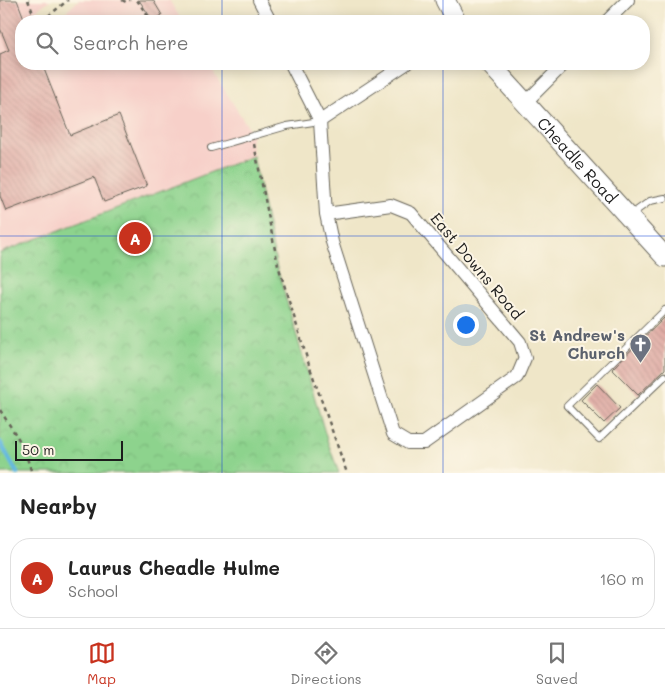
<!DOCTYPE html>
<html lang="en">
<head>
<meta charset="utf-8">
<style>
	:root { --surface:#fff; --page:#f2f2f2; --text:#222; --muted:#767676; --line:#e0e0e0; --accent:#c8321e }
	body { margin:0; font-family:Mali,sans-serif; background:var(--page); color:var(--text) }
	.scale { position:absolute; left:15px; bottom:12px; width:108px; box-sizing:border-box; padding-left:5px; border:2px solid #1c1c1c; border-top:0; font-size:14px; line-height:18px; white-space:nowrap; color:#1c1c1c; -webkit-text-stroke:4px #fcf5e5; paint-order:stroke }
	.you { position:absolute; left:465px; top:324px; width:18px; height:18px; margin:-12px; border:4px solid #fff; border-radius:50%; background:#1a73e8; box-shadow:0 0 0 8px #1a73e833 }
	.badge { display:grid; place-items:center; width:32px; height:32px; border-radius:50%; background:var(--accent); color:#fff; font-size:16px; font-weight:700 }
	.pin { position:absolute; translate:-50% -50%; border:2px solid #fff; box-shadow:0 1px 5px #0006 }
	.list { margin:0; padding:0; list-style:none }
	h2 { display:flex; justify-content:space-between; align-items:center; height:65px; margin:0; padding:0 20px; font-size:21px }
	h2 small { font-size:16px; font-weight:400; color:var(--muted) }
	.list li { display:grid; grid-template-columns:32px 1fr auto; gap:15px; align-items:center; box-sizing:border-box; height:80px; margin:0 10px 10px; padding:0 10px; border:1px solid var(--line); border-radius:20px }
	.list b { display:block; font-size:19px; white-space:nowrap }
	.list p { margin:0; font-size:16px; white-space:nowrap; color:var(--muted) }
	.list em { font-size:16px; font-style:normal; color:var(--muted) }
	.icon { flex:none; width:28px; height:28px; fill:none; stroke:currentColor; stroke-width:2; stroke-linecap:round; stroke-linejoin:round }
	.map { position:relative; flex:none; width:665px; height:473px; overflow:hidden }
	.search { position:absolute; background:var(--surface); box-shadow:0 2px 12px #0003; left:15px; right:15px; top:15px; height:55px; display:flex; align-items:center; gap:12px; box-sizing:border-box; padding:0 18px; border-radius:20px; color:var(--muted); font-size:19px }
	.sheet { height:155px; background:var(--surface) }
	nav { display:flex; justify-content:space-around; align-items:center; box-sizing:border-box; height:70px; border-top:1px solid var(--line); background:var(--surface); font-size:14px; color:var(--muted) }
	nav a { display:grid; justify-items:center; gap:2px }
	nav .on { color:var(--accent) }
	.map>svg:first-child { display:block }
	.built { fill:#f7d0c9 }
	.park { fill:url(#park-crowns); stroke:#547854 }
	.lines { fill:none; stroke-linecap:round; stroke-linejoin:round }
	.stream { stroke:#65b9e1; stroke-width:4.5 }
	.building { fill:url(#building-back-hatch) }
	.lane-casing { stroke:#666358; stroke-width:8 }
	.street-casing { stroke:#666358; stroke-width:14 }
	.primary-casing { stroke:#666358; stroke-width:21 }
	.path { stroke:#666358; stroke-width:2.5; stroke-dasharray:4 4; stroke-linecap:butt }
	.lane { stroke:#fff; stroke-width:6 }
	.street { stroke:#fff; stroke-width:12 }
	.primary { stroke:#fff; stroke-width:19 }
	.grid { fill:none; stroke:#1d4ed8; stroke-width:1; stroke-opacity:0.55 }
	.labels { text-anchor:middle; stroke-width:4; stroke-linejoin:round; paint-order:stroke }
	.street-label { font-size:16px; fill:#1c1c1c; stroke:#fcf5e5 }
	.worship-label { font-size:16px; font-weight:bold; fill:#5b616d; stroke:#fcf5e5; text-anchor:end }
</style>
</head>
<body>
<div class="map">
<svg width="665" height="473" viewBox="0 0 665 473">
	<defs>
		<pattern id="park-crowns" width="20" height="18" patternUnits="userSpaceOnUse" patternTransform="scale(1.25)"><rect width="20" height="18" fill="#8dd38d"/><path d="M2 6a3 3 0 1 1 6 0M12 15a3 3 0 1 1 6 0" fill="none" stroke="#79b579"/></pattern>
		<pattern id="building-back-hatch" width="6" height="6" patternUnits="userSpaceOnUse" patternTransform="scale(1.25)"><rect width="6" height="6" fill="#e0aba4"/><path d="M-1 5l2 2M0 0l6 6M5-1l2 2" fill="none" stroke="#c0938d"/></pattern>
	</defs>
	<rect width="100%" height="100%" fill="#fcf5e5"/>
	<filter id="ink" filterUnits="userSpaceOnUse"><feTurbulence type="fractalNoise" baseFrequency=".02" numOctaves="2"/><feDisplacementMap in="SourceGraphic" scale="10" xChannelSelector="R" yChannelSelector="G"/><feConvolveMatrix kernelMatrix="1 2 1 2 8 2 1 2 1" color-interpolation-filters="sRGB"/></filter>
	<filter id="wash" filterUnits="userSpaceOnUse"><feTurbulence type="fractalNoise" baseFrequency=".0096" numOctaves="4" result="noise"/><feDisplacementMap in="SourceGraphic" scale="20" xChannelSelector="R" yChannelSelector="G"/><feGaussianBlur stdDeviation="1.12" result="paint"/><feColorMatrix in="noise" values="0 0 0 0 0 0 0 0 0 0 0 0 0 0 0 0 0 1.4 0 .05"/><feComposite in="paint" operator="in"/></filter>
	<g filter="url(#wash)">
		<rect width="100%" height="100%" fill="#efe6c8"/>
		<g class="built">
			<path d="M 0,0 L 50,0 L 27,17 L 28,21 L 21,21 L 21,64 L 208,64 L 253,135 L 251,142 L 263,208 L 277,268 L 327,440 L 339,473 L 0,370 Z"/>
			<path d="M 79,0 L 169,0 L 182,21 L 56,21 Z"/>
		</g>
		<path class="park" d="M 253,156 L 277,268 L 327,440 L 339,473 L 0,473 L 0,253 Z"/>
		<g class="lines">
			<path class="stream" d="M 0,442 L 17,473"/>
		</g>
		<g id="blocks">
			<g class="building">
				<path d="M 0,0 L 17,0 L 25,21 L 21,21 L 21,64 L 42,64 L 70,135 L 119,115 L 147,186 L 104,202 L 94,177 L 6,211 L 0,196 L 0,54 L 9,50 L 0,28 Z"/>
				<path d="M 139,0 L 153,0 L 162,15 L 153,21 Z"/>
				<path d="M 665,317 L 665,369 L 638,395 L 612,369 Z"/>
				<path d="M 597,384 L 620,408 L 604,423 L 581,400 Z"/>
			</g>
		</g>
	</g>
	<g filter="url(#ink)">
		<use href="#blocks" fill-opacity="0" stroke="#666358" stroke-width="1"/>
		<g class="lines">
			<defs>
				<g id="lane">
					<path d="M 211,148 L 287,126 L 320,121"/>
					<path d="M 629,216 L 650,201 L 665,198"/>
					<path d="M 665,310 L 567,406 L 599,439 L 665,376"/>
				</g>
				<g id="street">
					<path d="M 259,0 L 270,21"/>
					<path d="M 607,21 L 628,0"/>
					<path d="M 291,64 L 320,121 L 326,214 L 332,242 L 393,434 L 408,443 L 424,443 L 517,377 L 525,358 L 520,342 L 411,213 L 391,205 L 326,214"/>
					<path d="M 524,104 L 564,64"/>
					<path d="M 320,121 L 406,64"/>
				</g>
				<g id="primary">
					<path d="M 445,0 L 456,21"/>
					<path id="s1" d="M 490,64 L 665,257"/>
				</g>
			</defs>
			<use href="#lane" class="lane-casing"/>
			<use href="#street" class="street-casing"/>
			<use href="#primary" class="primary-casing"/>
			<g class="path">
				<path d="M 28,0 L 36,21"/>
				<path d="M 122,0 L 126,2 L 130,0"/>
				<path d="M 137,0 L 151,21"/>
				<path d="M 42,21 L 68,0"/>
				<path d="M 157,21 L 157,18"/>
				<path d="M 254,144 L 278,265 L 309,365 L 347,473"/>
				<path d="M 0,410 L 23,446 L 32,473"/>
			</g>
			<use href="#lane" class="lane"/>
			<use href="#street" class="street"/>
			<use href="#primary" class="primary"/>
		</g>
	</g>
	<path class="grid" d="M 222,0 L 222,21M 443,0 L 443,21M 222,64 L 222,473M 443,64 L 443,473M 0,236 L 665,236"/>
	<defs>
		<symbol id="church-pin" viewBox="-11 -11 22 30"><path d="M0 17L-7.5 6A9.5 9.5 0 1 1 7.5 6Z" fill="#6b7280" stroke="#fcf5e5"/><path d="M-1.2-6h2.4v3.5h3.3v2.4h-3.3V6h-2.4V-.1h-3.3v-2.4h3.3Z" fill="#fff"/></symbol>
	</defs>
	<g fill-rule="evenodd">
		<use href="#church-pin" x="628" y="332" width="25" height="34"/>
	</g>
	<g class="labels">
		<g class="street-label">
			<text dy="6" stroke="none"><textPath href="#s1" startOffset="130">Cheadle Road</textPath></text>
			<text transform="translate(477 266) rotate(50)" y="6">East Downs Road</text>
		</g>
		<g class="worship-label">
			<text x="625" y="341">St Andrew's<tspan x="625" dy="18">Church</tspan></text>
		</g>
	</g>
</svg>
<div class="scale">50 m</div>
<div class="you"></div>
<div class="pin badge" style="left:135px;top:238px">A</div>
<div class="search"><svg class="icon" aria-label="search" viewBox="0 0 24 24"><circle cx="10" cy="10" r="6"/><path d="M15 15l6 6"/></svg>Search here</div>
</div>
<section class="sheet">
<h2>Nearby<small></small></h2>
<ul class="list">
<li><span class="badge">A</span><div><b>Laurus Cheadle Hulme</b><p>School</p></div><em>160 m</em></li>
</ul>
</section>
<nav>
<a class="on"><svg class="icon" aria-label="map" viewBox="0 0 24 24"><path d="M3 6l6-2 6 2 6-2v14l-6 2-6-2-6 2zM9 4v14M15 6v14"/></svg>Map</a>
<a><svg class="icon" aria-label="directions" viewBox="0 0 24 24"><path d="M12 3l9 9-9 9-9-9zM9 14v-3h6M13 9l2 2-2 2"/></svg>Directions</a>
<a><svg class="icon" aria-label="saved" viewBox="0 0 24 24"><path d="M7 4h10v16l-5-4-5 4z"/></svg>Saved</a>
</nav>
</body>
</html>
